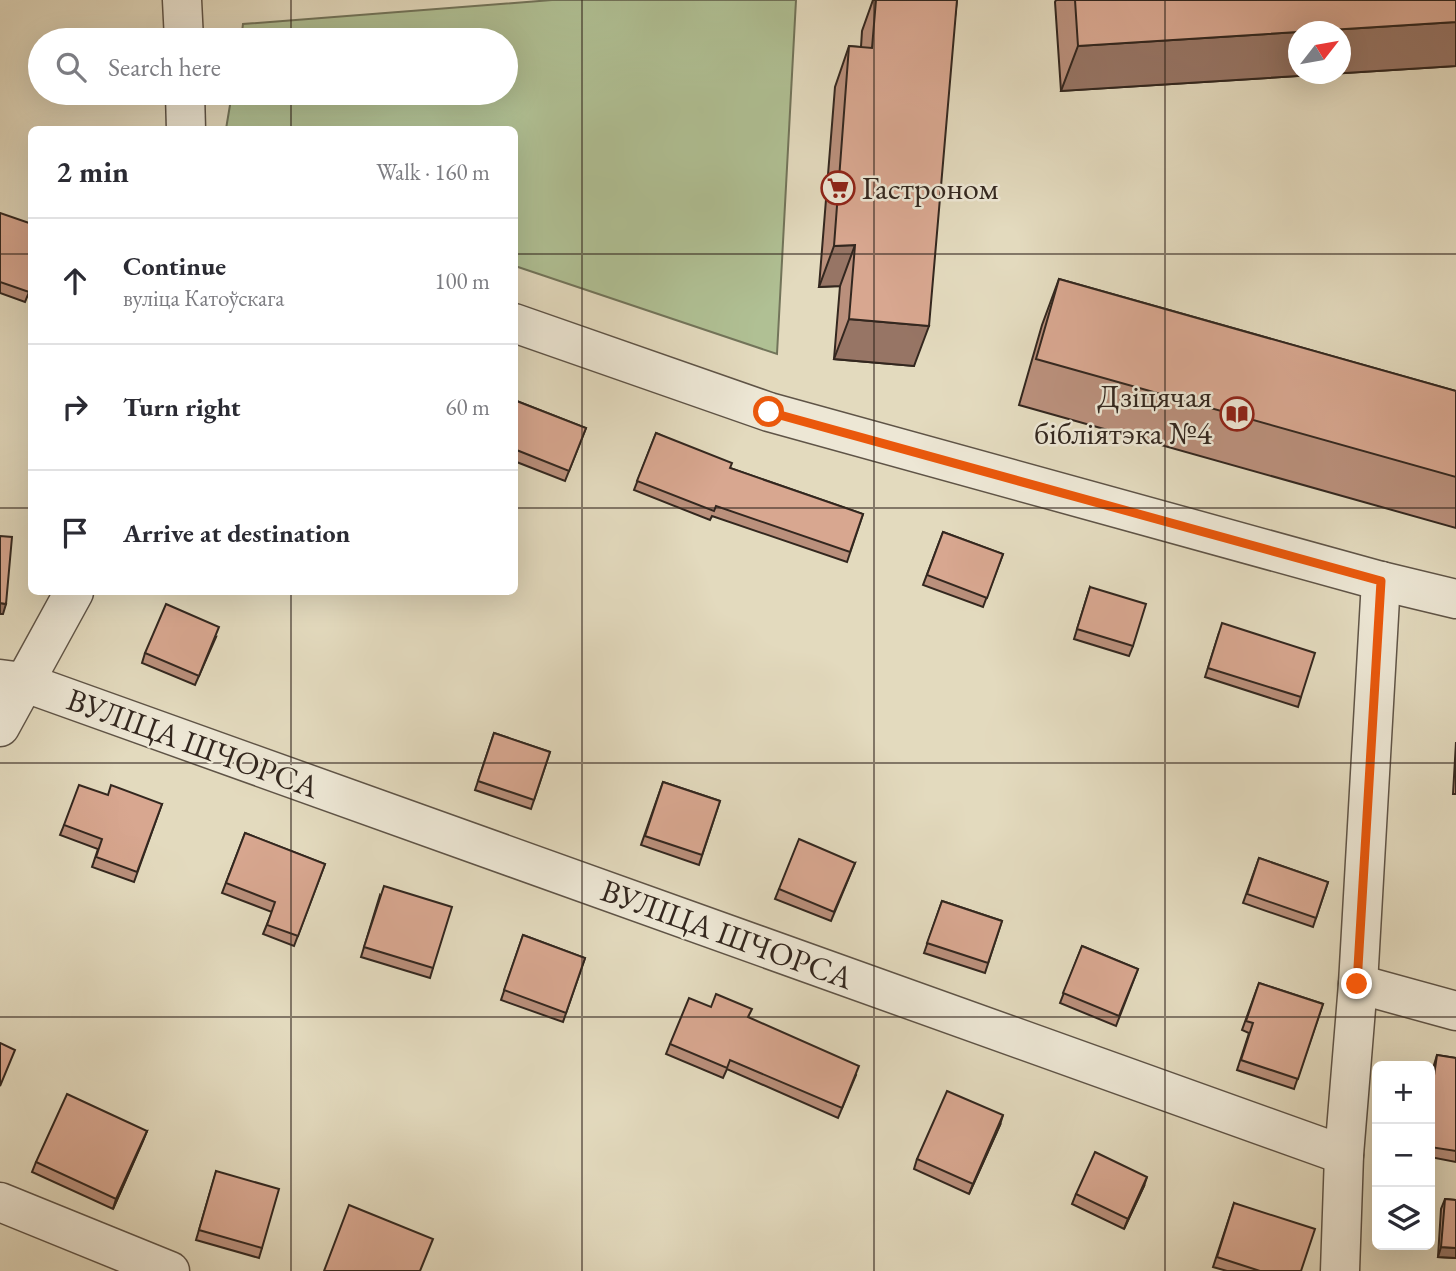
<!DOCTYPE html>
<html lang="en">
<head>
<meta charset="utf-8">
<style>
	:root { --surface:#fff; --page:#f7f7f7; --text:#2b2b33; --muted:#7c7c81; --line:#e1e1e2 }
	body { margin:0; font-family:"EB Garamond",serif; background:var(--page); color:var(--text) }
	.controls { position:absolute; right:21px; bottom:21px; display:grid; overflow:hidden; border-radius:10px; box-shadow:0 7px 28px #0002 }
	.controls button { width:63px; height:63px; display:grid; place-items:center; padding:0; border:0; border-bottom:2px solid var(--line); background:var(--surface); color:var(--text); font:35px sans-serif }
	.compass { position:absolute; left:1288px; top:21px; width:63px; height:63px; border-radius:50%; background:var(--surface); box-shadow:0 7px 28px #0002; rotate:59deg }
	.stop { position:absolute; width:21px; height:21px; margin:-16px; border:5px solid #ea580c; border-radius:50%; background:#fff }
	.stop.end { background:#ea580c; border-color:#fff; box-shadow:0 2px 7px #0008 }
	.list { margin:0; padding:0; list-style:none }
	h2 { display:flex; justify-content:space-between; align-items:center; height:91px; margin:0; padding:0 28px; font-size:30px }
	h2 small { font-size:23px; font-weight:400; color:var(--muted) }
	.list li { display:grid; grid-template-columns:46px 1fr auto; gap:21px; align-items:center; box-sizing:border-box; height:126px; padding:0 28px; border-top:2px solid var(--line) }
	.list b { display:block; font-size:26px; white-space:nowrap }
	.list p { margin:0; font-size:23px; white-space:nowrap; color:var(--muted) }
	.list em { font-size:23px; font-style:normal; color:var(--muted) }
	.icon { flex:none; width:38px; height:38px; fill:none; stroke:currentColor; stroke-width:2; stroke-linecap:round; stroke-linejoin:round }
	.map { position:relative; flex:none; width:1456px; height:1271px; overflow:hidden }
	.search { position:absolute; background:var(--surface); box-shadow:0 7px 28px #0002; left:28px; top:28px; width:490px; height:77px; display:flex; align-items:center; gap:18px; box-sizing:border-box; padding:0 24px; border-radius:38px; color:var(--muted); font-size:26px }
	.panel { position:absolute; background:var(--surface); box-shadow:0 7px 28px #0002; left:28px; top:126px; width:490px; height:469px; border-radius:10px }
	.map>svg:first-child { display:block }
	.green { fill:#b0c094; stroke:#72745a; stroke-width:2 }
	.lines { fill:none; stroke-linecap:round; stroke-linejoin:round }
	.street-casing { stroke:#5f5447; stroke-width:41 }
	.street { stroke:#ede7d5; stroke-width:38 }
	.wall { fill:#ba907c; stroke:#33271f; stroke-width:2 }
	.shaded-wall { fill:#977565; stroke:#33271f; stroke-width:2 }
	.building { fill:#d8a790; stroke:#33271f; stroke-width:2 }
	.route { stroke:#ea580c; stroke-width:9 }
	.grid { fill:none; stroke:#33271f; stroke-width:2; stroke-opacity:0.55 }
	.labels { text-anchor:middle; stroke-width:5; stroke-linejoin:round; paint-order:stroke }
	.poi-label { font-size:32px; fill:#33271f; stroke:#ede7d5; text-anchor:start }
	.street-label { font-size:32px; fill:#33271f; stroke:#ede7d5 }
</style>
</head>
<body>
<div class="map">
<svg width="1456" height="1271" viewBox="0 0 1456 1271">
	<rect width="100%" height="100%" fill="#e3dabe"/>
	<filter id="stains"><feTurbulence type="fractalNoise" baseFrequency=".00286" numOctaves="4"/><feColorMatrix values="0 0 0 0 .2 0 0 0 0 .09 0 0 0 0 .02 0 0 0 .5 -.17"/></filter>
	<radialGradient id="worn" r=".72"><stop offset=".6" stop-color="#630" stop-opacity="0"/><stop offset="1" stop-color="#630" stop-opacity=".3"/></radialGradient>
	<path class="green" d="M 552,0 L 796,0 L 777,354 L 515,266 L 514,130 L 226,129 L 232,93 L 506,93 L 506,40 L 241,40 L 243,24 Z"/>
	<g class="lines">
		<defs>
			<g id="street">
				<path d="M 182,0 L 184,40"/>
				<path d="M 185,93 L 186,130"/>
				<path d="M 514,323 L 769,412 L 1381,581 L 1456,599"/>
				<path d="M 0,679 L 23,682 L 1344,1155"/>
				<path d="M 0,727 L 74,592"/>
				<path d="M 1358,984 L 1456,1011"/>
				<path d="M 0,1202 L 170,1271"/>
				<path d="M 1340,1271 L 1344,1155 L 1358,984 L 1381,581"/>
			</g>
		</defs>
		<use href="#street" class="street-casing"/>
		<use href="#street" class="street"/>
	</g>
	<g class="wall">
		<path d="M 873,0 L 957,0 L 914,366 L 834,359 L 840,286 L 819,287 L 835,87 L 849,46 L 861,47 L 862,31 Z"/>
		<path d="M 1056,0 L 1456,0 L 1456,66 L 1061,91 L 1055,2 Z"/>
		<path d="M 0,213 L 32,285 L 25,302 L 0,293 Z"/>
		<path d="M 1059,279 L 1456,391 L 1456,528 L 1019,405 L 1042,325 Z"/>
		<path d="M 514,400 L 586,428 L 565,481 L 514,461 Z"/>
		<path d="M 656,433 L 730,468 L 863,514 L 847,562 L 712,516 L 710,520 L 634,490 Z"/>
		<path d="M 943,532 L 1003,554 L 983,607 L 923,585 Z"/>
		<path d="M 1090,587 L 1133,646 L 1129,656 L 1074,639 Z"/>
		<path d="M 1219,633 L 1301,697 L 1298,707 L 1205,677 Z"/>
		<path d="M 216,637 L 195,685 L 142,663 L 145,653 Z"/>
		<path d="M 494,733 L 550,752 L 531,809 L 475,790 Z"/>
		<path d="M 1456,742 L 1456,794 L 1453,794 Z"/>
		<path d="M 663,782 L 720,801 L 699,865 L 641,845 Z"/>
		<path d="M 162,804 L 134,882 L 92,867 L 98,849 L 60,835 L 64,825 Z"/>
		<path d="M 245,833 L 325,864 L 294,946 L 263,934 L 272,912 L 222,893 Z"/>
		<path d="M 1259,858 L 1328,882 L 1313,927 L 1243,903 Z"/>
		<path d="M 855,863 L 831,921 L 775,899 L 779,889 Z"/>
		<path d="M 380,895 L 433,968 L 430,978 L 361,957 Z"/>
		<path d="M 942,901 L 1002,921 L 985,973 L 924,953 Z"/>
		<path d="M 523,935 L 585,958 L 563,1022 L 501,1000 Z"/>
		<path d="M 1082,946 L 1138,969 L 1116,1026 L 1060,1003 Z"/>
		<path d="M 1259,983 L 1323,1004 L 1294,1089 L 1237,1070 L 1249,1033 L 1242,1030 Z"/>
		<path d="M 711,1007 L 749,1018 L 856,1075 L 838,1118 L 727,1069 L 723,1078 L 666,1054 L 670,1044 Z"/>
		<path d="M 1437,1055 L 1456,1058 L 1456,1162 L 1430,1157 L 1430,1090 L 1434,1065 Z"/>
		<path d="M 1000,1125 L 969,1194 L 914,1169 L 917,1159 Z"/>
		<path d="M 147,1131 L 113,1209 L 32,1172 L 36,1162 Z"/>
		<path d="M 216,1172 L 262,1248 L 259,1258 L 196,1240 Z"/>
		<path d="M 1144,1186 L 1124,1229 L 1072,1204 L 1076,1194 Z"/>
		<path d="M 1445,1199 L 1456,1200 L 1456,1258 L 1438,1257 L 1441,1209 Z"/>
		<path d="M 1234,1203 L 1301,1271 L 1227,1271 L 1213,1267 Z"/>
	</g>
	<g class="shaded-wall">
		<path d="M 1456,22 L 1456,66 L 1061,91 L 1078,46 L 1298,32 L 1298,74 L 1340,74 L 1340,32 L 1299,32 Z"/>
		<path d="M 855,245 L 840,286 L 819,287 L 834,246 Z"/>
		<path d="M 849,319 L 929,326 L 914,366 L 834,359 Z"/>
		<path d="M 0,603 L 6,604 L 3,614 L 0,614 Z"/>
		<path d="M 1003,1115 L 1000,1125 L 969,1194 L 973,1184 Z"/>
		<path d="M 147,1131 L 143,1141 L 113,1209 L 116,1199 Z"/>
		<path d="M 1147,1177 L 1144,1186 L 1124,1229 L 1128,1219 Z"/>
		<path d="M 1441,1247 L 1456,1248 L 1456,1258 L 1438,1257 Z"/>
	</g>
	<g class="building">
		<path d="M 876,0 L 957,0 L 929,326 L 849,319 L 855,245 L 834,246 L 849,46 L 872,48 Z"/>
		<path d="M 1075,0 L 1456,0 L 1456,22 L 1078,46 Z"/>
		<path d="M 0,213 L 32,224 L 32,285 L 29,292 L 0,282 Z"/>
		<path d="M 1059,279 L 1456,391 L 1456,477 L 1036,359 Z"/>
		<path d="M 514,400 L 586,428 L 569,471 L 514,449 Z"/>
		<path d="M 656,433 L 732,463 L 730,468 L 863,514 L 850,552 L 716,506 L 714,511 L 637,481 Z"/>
		<path d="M 943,532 L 1003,554 L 987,598 L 927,575 Z"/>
		<path d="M 0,536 L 12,537 L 6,604 L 0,603 Z"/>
		<path d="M 1090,587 L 1146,604 L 1133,646 L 1077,629 Z"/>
		<path d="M 166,604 L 219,627 L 199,676 L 145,653 Z"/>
		<path d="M 1222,623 L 1315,653 L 1301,697 L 1208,668 Z"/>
		<path d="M 494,733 L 550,752 L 534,800 L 478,781 Z"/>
		<path d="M 663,782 L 720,801 L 702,855 L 645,836 Z"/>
		<path d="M 79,785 L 108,795 L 111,785 L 162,804 L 137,872 L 96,857 L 102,839 L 64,825 Z"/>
		<path d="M 245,833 L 325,864 L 298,936 L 267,925 L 275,902 L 226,883 Z"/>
		<path d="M 799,839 L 855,863 L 834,912 L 779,889 Z"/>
		<path d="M 1259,858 L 1328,882 L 1316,918 L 1247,894 Z"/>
		<path d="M 384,886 L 452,907 L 433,968 L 364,947 Z"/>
		<path d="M 942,901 L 1002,921 L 988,963 L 927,943 Z"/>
		<path d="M 523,935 L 585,958 L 566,1013 L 504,990 Z"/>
		<path d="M 1082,946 L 1138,969 L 1119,1016 L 1063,993 Z"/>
		<path d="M 1259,983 L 1323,1004 L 1298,1079 L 1241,1060 L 1253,1023 L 1246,1021 Z"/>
		<path d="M 716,994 L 752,1009 L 748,1017 L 859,1066 L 842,1108 L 730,1060 L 727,1068 L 670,1044 L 689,998 L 711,1007 Z"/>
		<path d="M 0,1043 L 15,1050 L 0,1086 Z"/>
		<path d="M 1437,1055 L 1456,1058 L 1456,1151 L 1430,1147 L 1430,1096 L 1431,1096 Z"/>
		<path d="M 947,1091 L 1003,1115 L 973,1184 L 917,1159 Z"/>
		<path d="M 67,1094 L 147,1131 L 116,1199 L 36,1162 Z"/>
		<path d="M 1095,1152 L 1147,1177 L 1128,1219 L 1076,1194 Z"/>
		<path d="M 216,1171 L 279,1189 L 262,1248 L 199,1230 Z"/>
		<path d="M 1445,1199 L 1456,1200 L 1456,1248 L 1441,1247 Z"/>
		<path d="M 1234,1203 L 1315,1229 L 1301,1271 L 1260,1271 L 1217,1257 Z"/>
		<path d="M 349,1205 L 433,1239 L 420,1271 L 324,1271 Z"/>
	</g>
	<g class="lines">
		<path class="route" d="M 769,412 L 1381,581 L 1357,984"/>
	</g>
	<path class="grid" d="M 291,0 L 291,40M 582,0 L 582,1271M 874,0 L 874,1271M 1165,0 L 1165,1271M 291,93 L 291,130M 0,254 L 32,254M 514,254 L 1456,254M 0,508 L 32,508M 514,508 L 1456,508M 291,592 L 291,1271M 0,763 L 1456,763M 0,1017 L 1456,1017"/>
	<defs>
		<symbol id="supermarket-ring" viewBox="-11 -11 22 22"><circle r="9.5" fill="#ede7d5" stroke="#8f2418" stroke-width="1.5"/><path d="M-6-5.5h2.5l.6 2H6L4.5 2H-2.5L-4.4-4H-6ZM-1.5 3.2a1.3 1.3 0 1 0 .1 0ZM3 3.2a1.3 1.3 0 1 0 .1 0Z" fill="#8f2418"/></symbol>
		<symbol id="library-ring" viewBox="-11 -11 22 22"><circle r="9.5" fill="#ede7d5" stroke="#8f2418" stroke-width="1.5"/><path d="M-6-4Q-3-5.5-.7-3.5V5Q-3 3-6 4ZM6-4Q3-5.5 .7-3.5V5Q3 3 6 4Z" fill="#8f2418"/></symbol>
	</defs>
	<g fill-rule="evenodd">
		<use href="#supermarket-ring" x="819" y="169" width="38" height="38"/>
		<use href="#library-ring" x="1218" y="395" width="38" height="38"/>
	</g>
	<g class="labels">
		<g class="poi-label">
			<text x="862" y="199">Гастроном</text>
			<text x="1212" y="407" text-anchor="end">Дзіцячая<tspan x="1212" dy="37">бібліятэка №4</tspan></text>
		</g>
		<g class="street-label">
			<text transform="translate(193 743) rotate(20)" y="11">ВУЛІЦА ШЧОРСА</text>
			<text transform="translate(727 934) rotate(20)" y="11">ВУЛІЦА ШЧОРСА</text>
		</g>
	</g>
	<rect width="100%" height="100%" filter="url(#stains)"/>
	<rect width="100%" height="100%" fill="url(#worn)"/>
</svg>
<div class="controls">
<button>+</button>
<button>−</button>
<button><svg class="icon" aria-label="layers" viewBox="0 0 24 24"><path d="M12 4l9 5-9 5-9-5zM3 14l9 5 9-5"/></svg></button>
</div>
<svg class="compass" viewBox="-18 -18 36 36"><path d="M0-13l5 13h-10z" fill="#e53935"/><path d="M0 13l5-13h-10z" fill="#7c7c81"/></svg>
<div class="stop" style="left:769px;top:412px"></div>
<div class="stop end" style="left:1357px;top:984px"></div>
<div class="search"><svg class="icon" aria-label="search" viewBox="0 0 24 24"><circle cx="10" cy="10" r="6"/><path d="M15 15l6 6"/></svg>Search here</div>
<section class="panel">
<h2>2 min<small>Walk · 160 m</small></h2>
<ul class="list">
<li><svg class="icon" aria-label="ahead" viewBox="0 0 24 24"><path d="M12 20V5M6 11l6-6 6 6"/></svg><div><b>Continue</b><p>вуліца Катоўскага</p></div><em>100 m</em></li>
<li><svg class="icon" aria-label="right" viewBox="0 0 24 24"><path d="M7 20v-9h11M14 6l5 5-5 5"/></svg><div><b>Turn right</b></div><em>60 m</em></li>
<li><svg class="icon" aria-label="arrive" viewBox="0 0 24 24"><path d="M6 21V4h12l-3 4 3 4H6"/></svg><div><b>Arrive at destination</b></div></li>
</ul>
</section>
</div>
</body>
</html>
